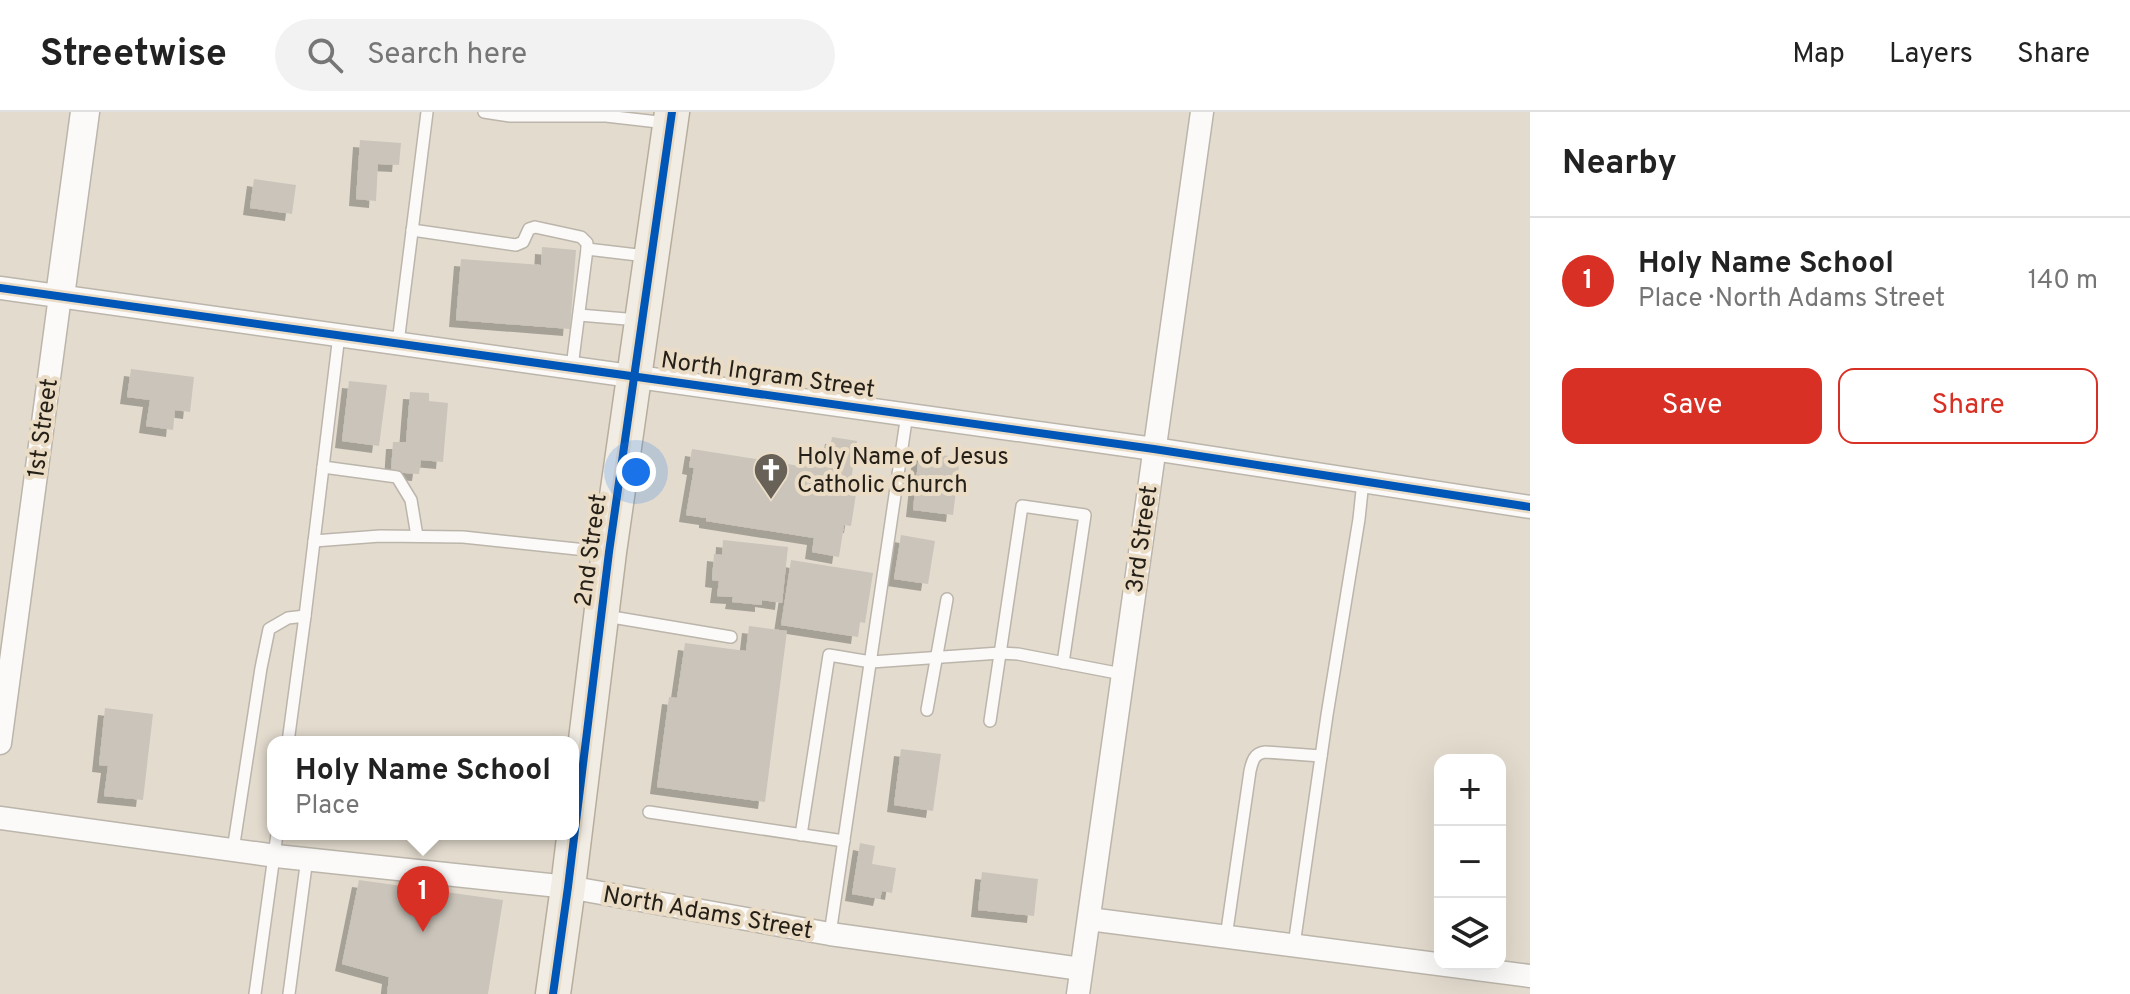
<!DOCTYPE html>
<html lang="en">
<head>
<meta charset="utf-8">
<style>
	:root { --surface:#fff; --page:#f2f2f2; --text:#222; --muted:#767676; --line:#e0e0e0; --accent:#d93025 }
	body { margin:0; font-family:Overpass,sans-serif; background:var(--page); color:var(--text) }
	.controls { position:absolute; right:24px; bottom:24px; display:grid; overflow:hidden; border-radius:16px; box-shadow:0 8px 32px #0002 }
	.controls button { width:72px; height:72px; display:grid; place-items:center; padding:0; border:0; border-bottom:2px solid var(--line); background:var(--surface); color:var(--text); font:40px sans-serif }
	.you { position:absolute; left:636px; top:360px; width:28px; height:28px; margin:-20px; border:6px solid #fff; border-radius:50%; background:#1a73e8; box-shadow:0 0 0 12px #1a73e833 }
	.badge { display:grid; place-items:center; width:52px; height:52px; border-radius:50%; background:var(--accent); color:#fff; font-size:26px; font-weight:700 }
	.pin { position:absolute; translate:-50% -66px; filter:drop-shadow(0 2px 4px #0008) }
	.pin::after { content:''; position:absolute; top:42px; width:28px; height:24px; background:inherit; clip-path:polygon(0 0,100% 0,50% 100%) }
	.popup { position:absolute; left:267px; top:624px; width:312px; height:104px; box-sizing:border-box; display:grid; place-content:center; border-radius:16px; background:var(--surface); filter:drop-shadow(0 2px 6px #0005); font-size:26px; white-space:nowrap; color:var(--muted) }
	.popup b { font-size:30px; color:var(--text) }
	.popup::after { content:''; position:absolute; left:50%; top:100%; margin-left:-16px; border:16px solid transparent; border-top-color:var(--surface) }
	.list { margin:0; padding:0; list-style:none }
	h2 { display:flex; justify-content:space-between; align-items:center; height:104px; margin:0; padding:0 32px; font-size:34px }
	h2 small { font-size:26px; font-weight:400; color:var(--muted) }
	.list li { display:grid; grid-template-columns:52px 1fr auto; gap:24px; align-items:center; box-sizing:border-box; height:128px; padding:0 32px; border-top:2px solid var(--line) }
	.list b { display:block; font-size:30px; white-space:nowrap }
	.list p { margin:0; font-size:26px; white-space:nowrap; color:var(--muted) }
	.list em { font-size:26px; font-style:normal; color:var(--muted) }
	.actions { display:flex; gap:16px; padding:24px 32px }
	.actions a { flex:1; padding:18px 0; border:2px solid var(--accent); border-radius:16px; text-align:center; font-size:28px; color:var(--accent) }
	.actions .main { background:var(--accent); color:#fff }
	.icon { flex:none; width:44px; height:44px; fill:none; stroke:currentColor; stroke-width:2; stroke-linecap:round; stroke-linejoin:round }
	.map { position:relative; flex:none; width:1530px; height:882px; overflow:hidden }
	header { display:flex; align-items:center; gap:48px; box-sizing:border-box; height:112px; padding:0 40px; background:var(--surface); border-bottom:2px solid var(--line) }
	header strong { font-size:38px }
	nav { display:flex; gap:44px; margin-inline-start:auto; font-size:28px }
	.search { width:560px; height:72px; background:var(--page); display:flex; align-items:center; gap:20px; box-sizing:border-box; padding:0 28px; border-radius:44px; color:var(--muted); font-size:30px }
	main { display:flex }
	aside { flex:1; background:var(--surface) }
	.map>svg:first-child { display:block }
	.building { fill:#cac4ba; filter:url(#shadow) }
	.lines { fill:none; stroke-linecap:round; stroke-linejoin:round }
	.service-casing { stroke:#bbb5ab; stroke-width:14 }
	.minor-casing { stroke:#bbb5ab; stroke-width:25 }
	.tertiary-casing { stroke:#bbb5ab; stroke-width:31 }
	.primary-casing { stroke:#b8ad9c; stroke-width:37 }
	.service { stroke:#fbfaf8; stroke-width:11 }
	.minor { stroke:#fbfaf8; stroke-width:22 }
	.tertiary { stroke:#fbfaf8; stroke-width:28 }
	.primary { stroke:#f1ede5; stroke-width:34 }
	.cycleway-casing { stroke:#ebdcc6; stroke-width:13 }
	.cycleway { stroke:#0057b8; stroke-width:8 }
	.labels { text-anchor:middle; stroke-width:8; stroke-linejoin:round; paint-order:stroke }
	.street-label { font-size:24px; fill:#241f17; stroke:#ebdcc6 }
	.poi-label { font-size:24px; fill:#241f17; stroke:#ebdcc6; text-anchor:start }
</style>
</head>
<body>
<header>
<strong>Streetwise</strong>
<div class="search"><svg class="icon" aria-label="search" viewBox="0 0 24 24"><circle cx="10" cy="10" r="6"/><path d="M15 15l6 6"/></svg>Search here</div>
<nav><a>Map</a><a>Layers</a><a>Share</a></nav>
</header>
<main>
<div class="map">
<svg width="1530" height="882" viewBox="0 0 1530 882">
	<defs>
		<filter id="shadow"><feDropShadow dx="-7" dy="7" stdDeviation="0" flood-color="#0004"/></filter>
	</defs>
	<rect width="100%" height="100%" fill="#e3dbce"/>
	<g class="building">
		<path d="M 360,28 L 401,31 L 399,53 L 378,52 L 376,89 L 356,87 Z"/>
		<path d="M 254,67 L 296,73 L 292,102 L 250,96 Z"/>
		<path d="M 542,135 L 576,138 L 570,217 L 456,208 L 461,147 L 541,153 Z"/>
		<path d="M 131,257 L 194,265 L 190,300 L 175,298 L 173,318 L 146,314 L 150,288 L 127,285 Z"/>
		<path d="M 349,269 L 387,273 L 379,334 L 342,329 Z"/>
		<path d="M 410,280 L 429,281 L 429,289 L 448,291 L 443,350 L 421,348 L 419,362 L 391,360 L 393,330 L 406,330 Z"/>
		<path d="M 832,325 L 857,329 L 850,375 L 857,376 L 851,414 L 844,413 L 839,445 L 812,440 L 814,426 L 706,409 L 706,406 L 686,403 L 694,356 L 689,355 L 692,337 L 800,354 L 801,348 L 827,353 Z"/>
		<path d="M 919,341 L 960,345 L 953,403 L 913,398 Z"/>
		<path d="M 901,423 L 935,429 L 928,472 L 894,467 Z"/>
		<path d="M 723,428 L 788,435 L 782,491 L 762,488 L 762,493 L 732,490 L 733,485 L 717,484 L 719,469 L 712,468 L 714,442 L 722,443 Z"/>
		<path d="M 791,448 L 873,461 L 865,511 L 860,510 L 858,525 L 781,513 Z"/>
		<path d="M 749,514 L 787,519 L 765,690 L 657,675 L 669,585 L 677,586 L 685,531 L 746,539 Z"/>
		<path d="M 105,596 L 153,602 L 143,688 L 104,684 L 108,654 L 99,653 Z"/>
		<path d="M 901,637 L 941,642 L 933,699 L 894,693 Z"/>
		<path d="M 860,731 L 875,734 L 872,752 L 896,756 L 892,781 L 882,779 L 880,787 L 852,782 Z"/>
		<path d="M 982,760 L 1038,767 L 1034,804 L 978,798 Z"/>
		<path d="M 359,768 L 503,788 L 488,882 L 387,882 L 389,865 L 342,852 Z"/>
	</g>
	<g class="lines">
		<defs>
			<g id="service">
				<path d="M 484,0 L 510,4 L 606,4 L 667,11"/>
				<path d="M 412,118 L 516,133 L 523,130 L 529,117 L 535,115 L 581,125 L 587,131 L 587,137 L 572,255"/>
				<path d="M 587,137 L 646,144"/>
				<path d="M 579,203 L 638,208"/>
				<path d="M 398,231 L 427,0"/>
				<path d="M 323,355 L 397,365 L 411,388 L 417,424"/>
				<path d="M 314,429 L 380,424 L 463,425 L 605,440"/>
				<path d="M 305,504 L 339,223"/>
				<path d="M 606,504 L 731,525"/>
				<path d="M 927,598 L 947,487"/>
				<path d="M 990,609 L 1022,394 L 1085,403 L 1063,551"/>
				<path d="M 649,700 L 844,729"/>
				<path d="M 801,723 L 829,543 L 871,550 L 1000,541 L 1018,542 L 1122,562"/>
				<path d="M 233,738 L 261,556 L 269,517 L 288,506 L 305,504 L 288,630"/>
				<path d="M 830,822 L 907,302"/>
				<path d="M 1226,825 L 1250,659 C 1252,650 1254,641 1265,640 L 1321,644"/>
				<path d="M 1294,833 L 1327,603 L 1359,407 L 1363,369"/>
				<path d="M 255,882 L 277,722"/>
				<path d="M 289,882 L 307,746"/>
			</g>
			<g id="minor">
				<path d="M 0,176 L 1154,337 L 1530,395"/>
				<path d="M 0,631 L 60,184"/>
				<path d="M 0,706 L 276,744 L 568,775 L 830,822 L 1081,857"/>
				<path d="M 1089,807 L 1530,864"/>
				<path d="M 1078,882 L 1202,0"/>
			</g>
			<path id="tertiary" d="M 60,184 L 85,0"/>
			<path id="primary" d="M 553,882 L 568,775 L 609,440 L 672,0"/>
		</defs>
		<use href="#service" class="service-casing"/>
		<use href="#minor" class="minor-casing"/>
		<use href="#tertiary" class="tertiary-casing"/>
		<use href="#primary" class="primary-casing"/>
		<use href="#service" class="service"/>
		<use href="#minor" class="minor"/>
		<use href="#tertiary" class="tertiary"/>
		<use href="#primary" class="primary"/>
		<defs>
			<g id="cycleway">
				<path d="M 0,176 L 1154,337 L 1530,395"/>
				<path d="M 553,882 L 568,775 L 609,440 L 672,0"/>
			</g>
		</defs>
		<use href="#cycleway" class="cycleway-casing"/>
		<use href="#cycleway" class="cycleway"/>
	</g>
	<defs>
		<symbol id="church-pin" viewBox="-11 -11 22 30"><path d="M0 17L-7.5 6A9.5 9.5 0 1 1 7.5 6Z" fill="#676157" stroke="#ebdcc6"/><path d="M-1.2-6h2.4v3.5h3.3v2.4h-3.3V6h-2.4V-.1h-3.3v-2.4h3.3Z" fill="#fff"/></symbol>
	</defs>
	<g fill-rule="evenodd">
		<use href="#church-pin" x="751" y="338" width="40" height="54"/>
	</g>
	<g class="labels">
		<g class="street-label">
			<text transform="translate(768 262) rotate(8)" y="8">North Ingram Street</text>
			<text transform="translate(42 316) rotate(-82)" y="8">1st Street</text>
			<text transform="translate(1141 427) rotate(-82)" y="8">3rd Street</text>
			<text transform="translate(590 438) rotate(-82)" y="8">2nd Street</text>
			<text transform="translate(708 800) rotate(10)" y="8">North Adams Street</text>
		</g>
		<g class="poi-label">
			<text x="797" y="352">Holy Name of Jesus<tspan x="797" dy="28">Catholic Church</tspan></text>
		</g>
	</g>
</svg>
<div class="controls">
<button>+</button>
<button>−</button>
<button><svg class="icon" aria-label="layers" viewBox="0 0 24 24"><path d="M12 4l9 5-9 5-9-5zM3 14l9 5 9-5"/></svg></button>
</div>
<div class="you"></div>
<div class="pin badge" style="left:423px;top:820px">1</div>
<div class="popup"><b>Holy Name School</b>Place</div>
</div>
<aside>
<h2>Nearby<small></small></h2>
<ul class="list">
<li><span class="badge">1</span><div><b>Holy Name School</b><p>Place · North Adams Street</p></div><em>140 m</em></li>
</ul>
<div class="actions"><a class="main">Save</a><a>Share</a></div>
</aside>
</main>
</body>
</html>
